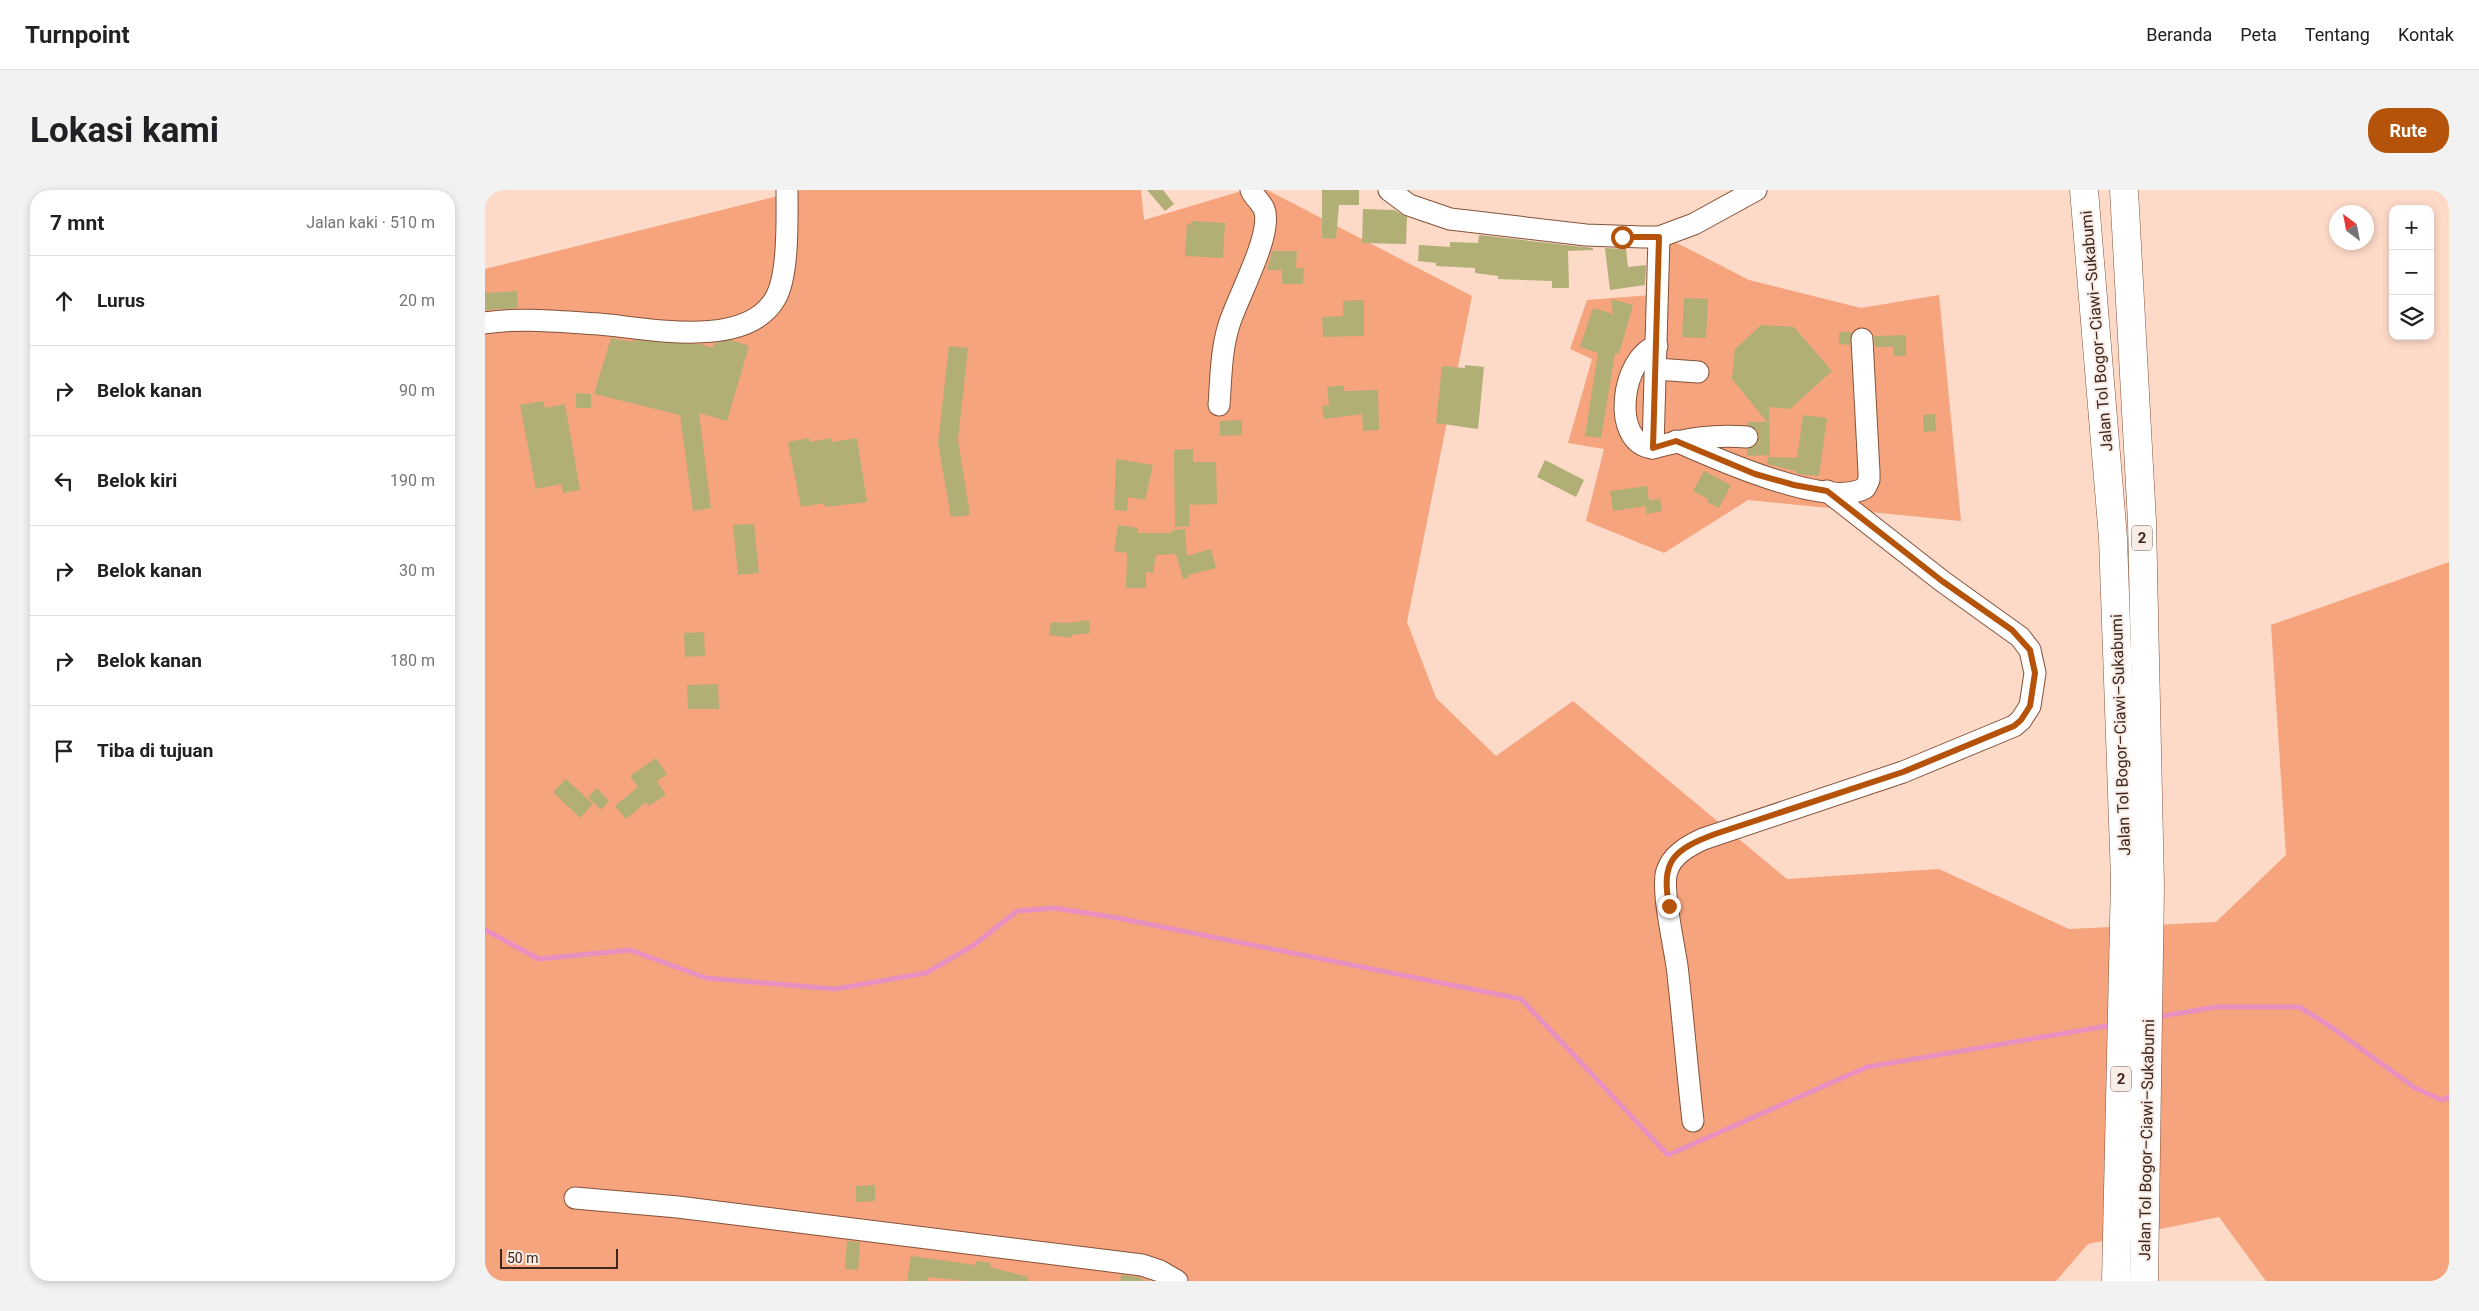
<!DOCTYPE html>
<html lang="id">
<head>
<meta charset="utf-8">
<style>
	:root { --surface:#fff; --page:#f2f2f2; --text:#202124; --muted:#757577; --line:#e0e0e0; --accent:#b45309 }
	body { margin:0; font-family:Roboto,sans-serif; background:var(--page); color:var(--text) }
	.controls { position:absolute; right:15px; top:15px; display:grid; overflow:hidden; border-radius:10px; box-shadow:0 2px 8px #0003 }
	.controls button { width:45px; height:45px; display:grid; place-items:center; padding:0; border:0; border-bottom:1px solid var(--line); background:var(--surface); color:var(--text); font:25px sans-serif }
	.compass { position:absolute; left:1844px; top:15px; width:45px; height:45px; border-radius:50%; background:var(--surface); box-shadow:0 2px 8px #0003; rotate:328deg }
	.scale { position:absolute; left:15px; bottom:12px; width:118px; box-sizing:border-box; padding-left:5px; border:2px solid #3d261c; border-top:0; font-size:14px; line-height:18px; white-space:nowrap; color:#3d261c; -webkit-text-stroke:4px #f8ece6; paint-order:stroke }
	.stop { position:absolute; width:15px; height:15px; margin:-11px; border:4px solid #b45309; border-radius:50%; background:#fff }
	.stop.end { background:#b45309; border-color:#fff; box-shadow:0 1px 5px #0008 }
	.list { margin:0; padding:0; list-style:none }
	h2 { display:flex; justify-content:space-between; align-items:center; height:65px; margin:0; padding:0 20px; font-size:21px }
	h2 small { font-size:16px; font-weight:400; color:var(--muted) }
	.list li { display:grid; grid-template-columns:32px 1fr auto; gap:15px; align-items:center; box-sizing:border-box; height:90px; padding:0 20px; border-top:1px solid var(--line) }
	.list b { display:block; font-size:19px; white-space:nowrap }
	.list em { font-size:16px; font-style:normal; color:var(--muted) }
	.icon { flex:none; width:28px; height:28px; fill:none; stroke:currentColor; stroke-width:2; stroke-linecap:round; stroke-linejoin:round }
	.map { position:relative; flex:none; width:1964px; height:1091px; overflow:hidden; border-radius:20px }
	header { display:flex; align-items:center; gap:30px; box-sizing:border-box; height:70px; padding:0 25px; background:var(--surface); border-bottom:1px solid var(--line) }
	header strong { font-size:24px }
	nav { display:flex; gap:28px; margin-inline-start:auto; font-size:18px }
	.intro { display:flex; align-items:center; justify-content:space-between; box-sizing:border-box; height:120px; padding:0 30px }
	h1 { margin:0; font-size:35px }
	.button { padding:12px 22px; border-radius:20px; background:var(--accent); color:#fff; font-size:18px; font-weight:700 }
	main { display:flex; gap:30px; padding:0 30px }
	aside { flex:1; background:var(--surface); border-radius:20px; box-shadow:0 2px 8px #0003 }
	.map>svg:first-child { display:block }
	.green { fill:#f5a47d }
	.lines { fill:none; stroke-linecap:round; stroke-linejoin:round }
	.stream { stroke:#e891c0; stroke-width:5 }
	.building { fill:#b1af75 }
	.minor-casing { stroke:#855239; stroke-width:23 }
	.highway-casing { stroke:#855239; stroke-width:29 }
	.minor { stroke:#fff; stroke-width:21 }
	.highway { stroke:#fff; stroke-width:28 }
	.route { stroke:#b45309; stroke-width:6 }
	.labels { text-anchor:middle; stroke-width:4; stroke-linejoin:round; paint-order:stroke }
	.shield { fill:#f8ece6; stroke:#756159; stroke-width:1 }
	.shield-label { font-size:15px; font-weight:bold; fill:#3d261c }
	.street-label { font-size:16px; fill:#3d261c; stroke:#f8ece6 }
</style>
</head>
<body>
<header>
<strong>Turnpoint</strong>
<nav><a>Beranda</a><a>Peta</a><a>Tentang</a><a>Kontak</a></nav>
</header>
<div class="intro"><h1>Lokasi kami</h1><a class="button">Rute</a></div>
<main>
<aside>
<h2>7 mnt<small>Jalan kaki · 510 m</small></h2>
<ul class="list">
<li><svg class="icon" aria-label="ahead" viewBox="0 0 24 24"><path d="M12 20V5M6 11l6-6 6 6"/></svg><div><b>Lurus</b></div><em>20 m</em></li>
<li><svg class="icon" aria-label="right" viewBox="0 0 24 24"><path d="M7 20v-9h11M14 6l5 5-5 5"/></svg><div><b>Belok kanan</b></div><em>90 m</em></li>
<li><svg class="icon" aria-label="left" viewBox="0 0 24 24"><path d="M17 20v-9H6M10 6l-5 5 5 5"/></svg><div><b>Belok kiri</b></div><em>190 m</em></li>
<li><svg class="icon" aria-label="right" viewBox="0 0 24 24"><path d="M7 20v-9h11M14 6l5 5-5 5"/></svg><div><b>Belok kanan</b></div><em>30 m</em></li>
<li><svg class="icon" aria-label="right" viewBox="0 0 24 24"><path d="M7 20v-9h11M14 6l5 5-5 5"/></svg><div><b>Belok kanan</b></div><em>180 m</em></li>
<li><svg class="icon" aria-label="arrive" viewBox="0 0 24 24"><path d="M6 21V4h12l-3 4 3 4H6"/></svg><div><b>Tiba di tujuan</b></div></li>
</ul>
</aside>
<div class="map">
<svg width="1964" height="1091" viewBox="0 0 1964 1091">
	<rect width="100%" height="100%" fill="#fdd9c8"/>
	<g class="green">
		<path d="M 317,0 L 656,0 L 659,30 L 760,0 L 782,0 L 987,106 L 922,432 L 951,508 L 1011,566 L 1088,511 L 1302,689 L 1454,679 L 1584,739 L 1731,732 L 1801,665 L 1786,435 L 1964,372 L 1964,1091 L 1781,1091 L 1734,1027 L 1603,1054 L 1571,1091 L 0,1091 L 0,79 Z"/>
		<path d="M 1190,52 L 1264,90 L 1376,118 L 1454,105 L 1476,331 L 1263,310 L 1179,363 L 1101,331 L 1119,259 L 1083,253 L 1107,169 L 1085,159 L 1102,110 L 1167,105 L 1170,59 Z"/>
	</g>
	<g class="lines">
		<g class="stream">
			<path d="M 0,740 L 54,769 L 145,760 L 221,788 L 350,799 L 441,783 L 489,755 L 532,721 L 569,718 L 633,728 L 1036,809 L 1183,965 L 1382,877 L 1628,835"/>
			<path d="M 1671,827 L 1731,817 L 1814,817 L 1842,834 L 1930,898 L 1957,910 L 1964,907"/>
		</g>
	</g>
	<g class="building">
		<path d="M 662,0 L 678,0 L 689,14 L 680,21 Z"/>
		<path d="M 837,0 L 874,0 L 874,15 L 854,15 L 851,49 L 837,48 Z"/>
		<path d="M 878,19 L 909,20 L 922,27 L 921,54 L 877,53 Z"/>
		<path d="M 706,31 L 740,33 L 738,68 L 700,66 L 702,32 L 706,36 Z"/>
		<path d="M 994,45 L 1108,58 L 1108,60 L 1083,61 L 1084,98 L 1067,98 L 1067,91 L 1013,89 L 1013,86 L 990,83 L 990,78 L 951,76 L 951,73 L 933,71 L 934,55 L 965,57 L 965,52 L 993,53 Z"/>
		<path d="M 1120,58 L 1141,59 L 1143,77 L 1161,75 L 1160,95 L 1125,100 Z"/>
		<path d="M 787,61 L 812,61 L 811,78 L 819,78 L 818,94 L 797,94 L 797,80 L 782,80 Z"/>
		<path d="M 32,101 L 33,118 L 0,120 L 0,103 Z"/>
		<path d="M 1199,108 L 1223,109 L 1221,148 L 1197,147 Z"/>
		<path d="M 1126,109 L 1148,115 L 1134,164 L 1130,163 L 1116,248 L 1100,246 L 1113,163 L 1095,157 L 1108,118 L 1128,124 Z"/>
		<path d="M 879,110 L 879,146 L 838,147 L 837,127 L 858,126 L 858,111 Z"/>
		<path d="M 1276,135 L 1309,137 L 1347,181 L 1305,219 L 1284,217 L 1285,265 L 1262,266 L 1262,259 L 1272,254 L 1274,247 L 1273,241 L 1262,234 L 1262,232 L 1282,232 L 1247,189 L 1250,159 Z"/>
		<path d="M 1354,142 L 1367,142 L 1365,155 L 1354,154 Z"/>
		<path d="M 1421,145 L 1421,166 L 1409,166 L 1408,157 L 1390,157 L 1389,146 Z"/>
		<path d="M 126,148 L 148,152 L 148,150 L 215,154 L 228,158 L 229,153 L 246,150 L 264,156 L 242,231 L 214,223 L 226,318 L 208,321 L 195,225 L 109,204 Z"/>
		<path d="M 464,156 L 483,158 L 473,250 L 485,325 L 466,327 L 453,253 Z"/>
		<path d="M 980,175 L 999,177 L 993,239 L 951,233 L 957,176 L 980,178 Z"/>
		<path d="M 859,195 L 859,201 L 893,200 L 894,240 L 878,241 L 877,224 L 839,229 L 837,216 L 844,215 L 842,197 Z"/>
		<path d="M 91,203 L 106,204 L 106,218 L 91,218 Z"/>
		<path d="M 58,211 L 60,218 L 80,214 L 95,300 L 78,303 L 76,294 L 51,299 L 35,215 Z"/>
		<path d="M 1450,224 L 1451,241 L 1439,242 L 1438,225 Z"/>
		<path d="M 1318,225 L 1342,228 L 1334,286 L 1313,284 L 1310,281 L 1282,274 L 1283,267 L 1312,268 Z"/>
		<path d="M 757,230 L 757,245 L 735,246 L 735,231 Z"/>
		<path d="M 324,248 L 325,252 L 346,248 L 347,252 L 372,248 L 382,312 L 340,317 L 339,313 L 316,317 L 303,252 Z"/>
		<path d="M 708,259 L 708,272 L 731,272 L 732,314 L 704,315 L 705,336 L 690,337 L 689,260 Z"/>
		<path d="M 631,269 L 668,275 L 660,310 L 643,307 L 642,321 L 629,320 Z"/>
		<path d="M 1060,270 L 1099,290 L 1091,307 L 1052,287 Z"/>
		<path d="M 1219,281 L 1246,295 L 1234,318 L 1222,312 L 1223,309 L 1208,301 Z"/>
		<path d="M 1162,296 L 1164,310 L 1175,309 L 1177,321 L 1161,324 L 1161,316 L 1128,321 L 1125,301 Z"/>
		<path d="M 269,334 L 274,383 L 253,385 L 248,335 Z"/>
		<path d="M 633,335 L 653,338 L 652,343 L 687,343 L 687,340 L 700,339 L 702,366 L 726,359 L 731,378 L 703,385 L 704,388 L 698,389 L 691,364 L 671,365 L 668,383 L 661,382 L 661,398 L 641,398 L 642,363 L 629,361 Z"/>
		<path d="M 604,430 L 605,443 L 587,445 L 587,448 L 564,445 L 566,432 L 582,433 Z"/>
		<path d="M 219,442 L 220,466 L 200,467 L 199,443 Z"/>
		<path d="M 233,494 L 234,519 L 203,519 L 202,495 Z"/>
		<path d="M 171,568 L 182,584 L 172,591 L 181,605 L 163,616 L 161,612 L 141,629 L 130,616 L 153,597 L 145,586 Z"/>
		<path d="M 81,589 L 108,614 L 95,628 L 68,602 Z"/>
		<path d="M 112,598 L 124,611 L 116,620 L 103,607 Z"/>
		<path d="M 390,995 L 390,1011 L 371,1012 L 371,996 Z"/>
		<path d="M 362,1051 L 375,1052 L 373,1080 L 360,1079 Z"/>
		<path d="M 426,1066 L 490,1075 L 491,1071 L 506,1073 L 505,1077 L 543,1087 L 542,1091 L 484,1091 L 443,1087 L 442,1091 L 422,1091 Z"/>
		<path d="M 636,1085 L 654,1087 L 660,1091 L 635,1091 Z"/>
	</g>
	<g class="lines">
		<defs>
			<g id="minor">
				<path d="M 904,0 L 924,15 L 965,29 L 1101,45 L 1158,47 L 1174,47 L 1209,34 L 1271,0"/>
				<path d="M 1174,47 L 1168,258 C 1200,249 1229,244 1262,247"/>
				<path d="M 0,133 C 37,127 77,132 114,134 C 162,138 260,160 290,109 C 304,86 302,28 302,0"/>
				<path d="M 1171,179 L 1213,182"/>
				<path d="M 734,215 C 736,188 736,160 744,135 C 751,110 789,43 779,19 C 776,12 769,7 766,0"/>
				<path d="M 1191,251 C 1229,268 1343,319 1380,298 L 1384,290 L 1384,282 L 1377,149"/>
				<path d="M 1168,258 C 1124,253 1137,166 1172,156"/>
				<path d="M 1208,931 C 1202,879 1198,827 1192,776 C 1189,755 1176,698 1182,681 C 1187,665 1203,656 1218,649 L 1418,582 L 1529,536 L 1536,530 L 1545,516 L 1550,483 L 1545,460 L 1535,447 L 1457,391 L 1342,301"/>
				<path d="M 90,1008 L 193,1017 L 657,1075 L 675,1081 L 692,1091"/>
			</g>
			<g id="highway">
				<path d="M 1599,0 L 1628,348 L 1640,688 L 1631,1091"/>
				<path d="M 1639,0 L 1657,332 L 1665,696 L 1659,1091"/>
			</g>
		</defs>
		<use href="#minor" class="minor-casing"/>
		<use href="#highway" class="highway-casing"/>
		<use href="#minor" class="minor"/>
		<use href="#highway" class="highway"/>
	</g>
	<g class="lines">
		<path class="route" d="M 1137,47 L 1174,47 L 1168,258 L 1191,251 L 1270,284 L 1309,295 L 1342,301 L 1457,391 L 1527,440 L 1545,460 L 1550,483 L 1545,516 L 1536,530 L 1529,536 L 1418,582 L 1230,644 C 1188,660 1176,670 1184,716"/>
	</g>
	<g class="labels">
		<g class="shield">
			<rect x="1647" y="335.5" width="20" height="25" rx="4"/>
			<rect x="1626" y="876.5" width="20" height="25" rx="4"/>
		</g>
		<g class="shield-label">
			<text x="1657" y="353">2</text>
			<text x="1636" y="894">2</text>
		</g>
		<g class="street-label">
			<text transform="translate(1611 141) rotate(-95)" y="6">Jalan Tol Bogor–Ciawi–Sukabumi</text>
			<text transform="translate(1635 545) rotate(-92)" y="6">Jalan Tol Bogor–Ciawi–Sukabumi</text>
			<text transform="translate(1661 950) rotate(-89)" y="6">Jalan Tol Bogor–Ciawi–Sukabumi</text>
		</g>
	</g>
</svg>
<div class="controls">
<button>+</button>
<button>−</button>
<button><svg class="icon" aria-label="layers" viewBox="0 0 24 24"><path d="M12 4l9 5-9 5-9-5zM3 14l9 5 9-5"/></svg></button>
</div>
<svg class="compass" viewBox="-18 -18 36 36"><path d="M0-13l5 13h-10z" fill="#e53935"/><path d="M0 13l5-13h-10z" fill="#757577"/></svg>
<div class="scale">50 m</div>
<div class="stop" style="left:1137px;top:47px"></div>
<div class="stop end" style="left:1184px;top:716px"></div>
</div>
</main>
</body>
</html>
